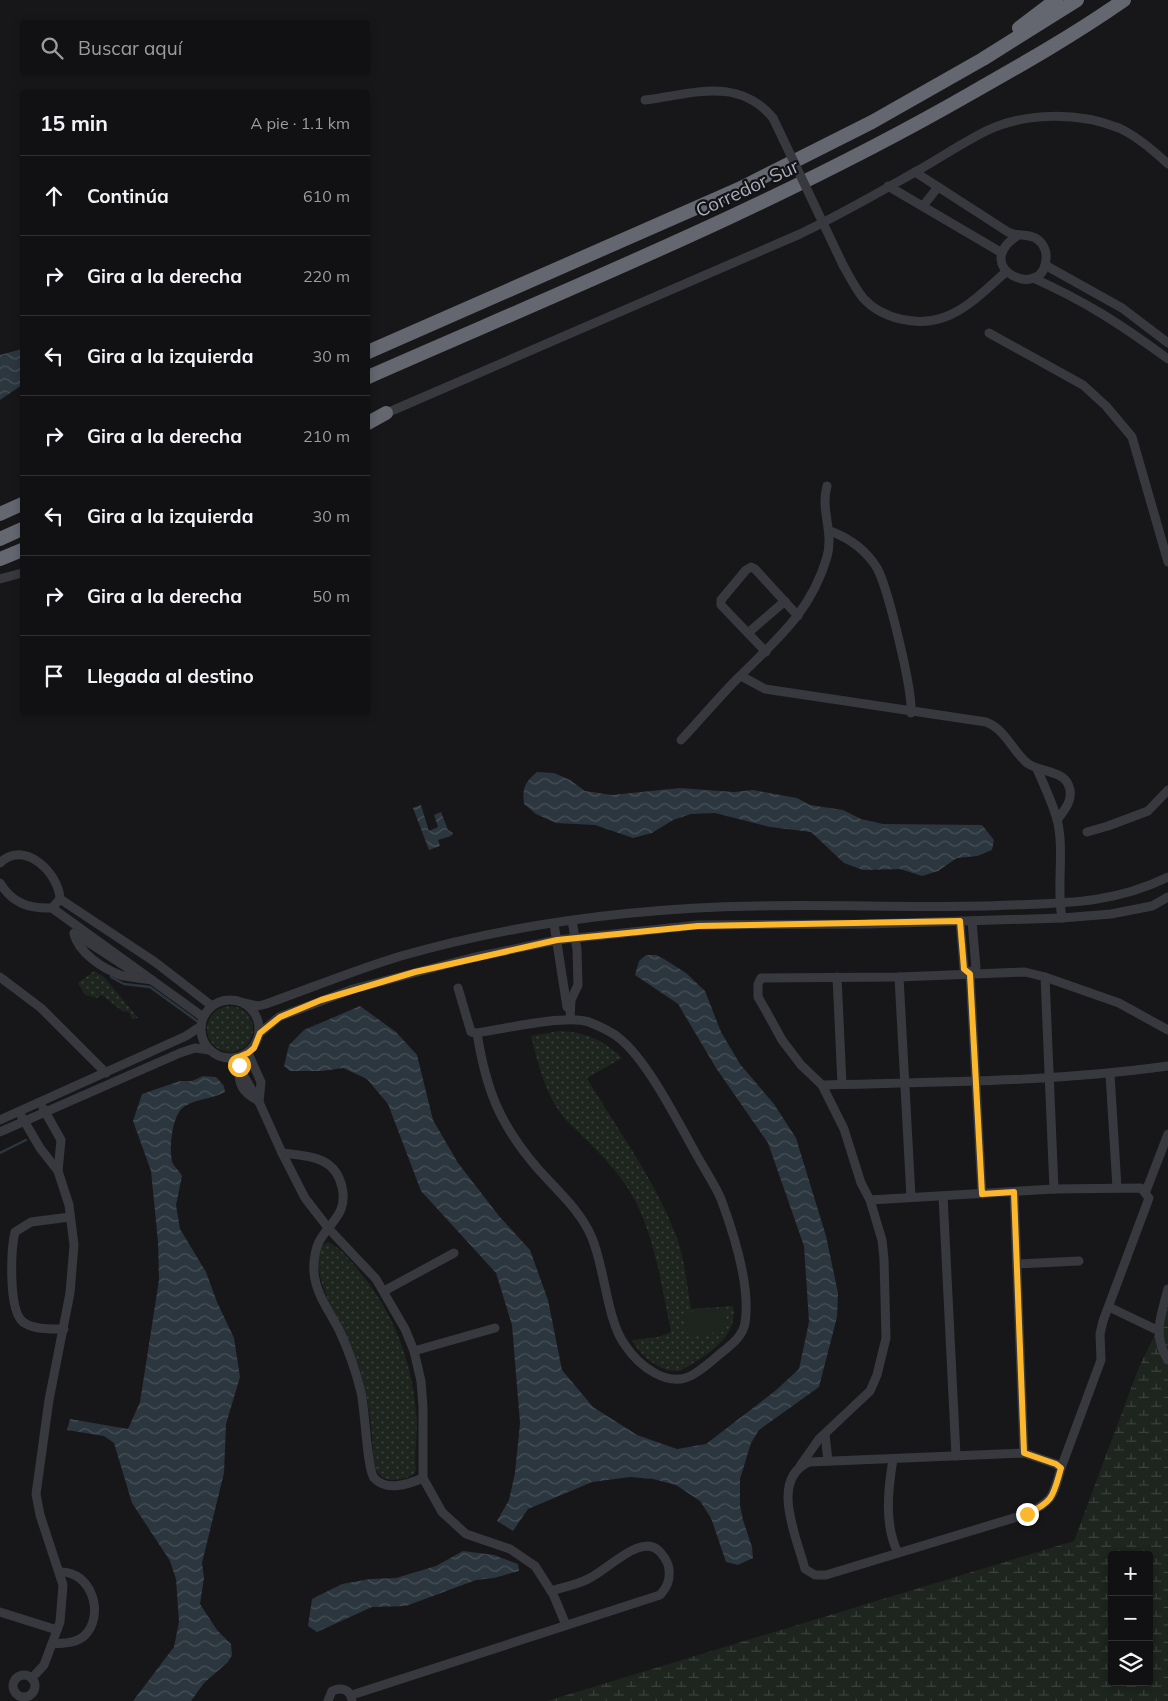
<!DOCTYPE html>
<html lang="es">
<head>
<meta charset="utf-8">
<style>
	:root { --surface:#111114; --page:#1e1f22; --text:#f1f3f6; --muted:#9c9da0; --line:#303134 }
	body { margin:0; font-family:Mulish,sans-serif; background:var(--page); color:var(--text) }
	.controls { position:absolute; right:15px; bottom:15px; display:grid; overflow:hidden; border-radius:5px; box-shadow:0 2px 8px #0003 }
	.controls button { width:45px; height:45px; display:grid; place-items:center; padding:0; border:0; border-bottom:1px solid var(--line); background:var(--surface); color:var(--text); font:25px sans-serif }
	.stop { position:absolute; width:15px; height:15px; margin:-11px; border:4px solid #fcb72d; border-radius:50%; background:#fff }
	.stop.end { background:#fcb72d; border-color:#fff; box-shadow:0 1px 5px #0008 }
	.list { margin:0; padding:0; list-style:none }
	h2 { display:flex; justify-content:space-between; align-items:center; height:65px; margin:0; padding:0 20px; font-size:21px }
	h2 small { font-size:16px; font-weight:400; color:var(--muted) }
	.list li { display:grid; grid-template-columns:32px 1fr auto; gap:15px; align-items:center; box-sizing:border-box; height:80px; padding:0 20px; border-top:1px solid var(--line) }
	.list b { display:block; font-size:19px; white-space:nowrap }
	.list em { font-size:16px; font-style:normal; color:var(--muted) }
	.icon { flex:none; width:28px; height:28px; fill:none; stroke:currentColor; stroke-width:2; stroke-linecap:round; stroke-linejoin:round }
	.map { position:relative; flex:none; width:1168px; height:1701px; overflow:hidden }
	.search { position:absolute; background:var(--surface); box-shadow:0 2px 8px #0003; left:20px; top:20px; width:350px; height:55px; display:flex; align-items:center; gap:12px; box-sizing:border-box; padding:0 18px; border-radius:5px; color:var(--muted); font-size:19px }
	.panel { position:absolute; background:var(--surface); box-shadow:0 2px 8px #0003; left:20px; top:90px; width:350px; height:625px; border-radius:5px }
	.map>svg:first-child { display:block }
	.green { fill:url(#green-dots) }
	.wetland { fill:url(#wetland-marsh); fill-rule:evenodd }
	.pitch { fill:#1d251e }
	.water { fill:url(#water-waves) }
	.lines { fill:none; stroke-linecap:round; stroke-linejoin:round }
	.stream { stroke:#2c363e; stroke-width:2.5 }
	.minor { stroke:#38393f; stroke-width:9 }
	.highway { stroke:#646770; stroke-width:14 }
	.minor-bridge { stroke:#38393f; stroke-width:9 }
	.route { stroke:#fcb72d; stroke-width:6 }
	.labels { text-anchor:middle; stroke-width:4.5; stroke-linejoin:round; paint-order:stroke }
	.street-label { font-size:19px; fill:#a9aeba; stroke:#121215 }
</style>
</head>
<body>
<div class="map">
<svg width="1168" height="1701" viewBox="0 0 1168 1701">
	<defs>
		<pattern id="green-dots" width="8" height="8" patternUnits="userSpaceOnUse" patternTransform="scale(1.25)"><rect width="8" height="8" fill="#1d251e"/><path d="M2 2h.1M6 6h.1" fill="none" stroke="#3b423d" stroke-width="1.8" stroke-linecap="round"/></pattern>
		<pattern id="wetland-marsh" width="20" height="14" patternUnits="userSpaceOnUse" patternTransform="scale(1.25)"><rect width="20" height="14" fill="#1d251e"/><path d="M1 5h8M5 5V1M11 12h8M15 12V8" fill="none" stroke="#3b423d"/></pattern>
		<pattern id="water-waves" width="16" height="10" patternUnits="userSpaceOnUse" patternTransform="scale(1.25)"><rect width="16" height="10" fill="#2c363e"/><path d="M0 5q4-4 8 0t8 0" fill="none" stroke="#485158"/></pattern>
	</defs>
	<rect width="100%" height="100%" fill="#17171a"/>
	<g class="green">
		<path d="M 94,971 L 104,977 L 138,1018 L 132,1019 L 129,1012 L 122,1011 L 102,995 L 97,998 L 85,995 L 78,983 Z"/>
		<circle cx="230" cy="1029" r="23"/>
		<path d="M 559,1031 C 584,1032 604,1040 622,1058 L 587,1078 C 618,1131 656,1181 677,1238 C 685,1261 687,1286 691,1309 L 733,1306 C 739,1338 704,1357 680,1371 C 661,1373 640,1356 632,1340 L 658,1337 L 671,1332 C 662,1288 656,1242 635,1200 C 620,1172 594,1147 571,1125 C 547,1102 539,1067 531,1036 Z"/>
		<path d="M 328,1242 C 342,1248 354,1265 363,1276 C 398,1320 414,1369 417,1424 C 417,1439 414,1454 416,1470 L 414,1474 C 405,1480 387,1484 379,1474 C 373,1468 373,1457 373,1449 C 371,1418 367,1388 356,1359 C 349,1339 296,1255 328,1242 Z"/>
	</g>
	<path class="wetland" d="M 1168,1308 L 1168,1701 L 547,1701 L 1074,1541 L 1139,1367 ZM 1112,1555 L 1149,1555 L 1149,1682 L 1112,1682 Z"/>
	<path class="pitch" d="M 723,1308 L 726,1331 L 687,1336 L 684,1313 Z"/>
	<g class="water">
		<path d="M 22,349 L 22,385 L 0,400 L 0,355 Z"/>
		<path d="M 537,772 L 554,773 L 570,780 L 585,791 L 612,795 L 680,788 L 734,792 L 753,790 L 797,798 L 810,805 L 843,810 L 861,819 L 883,824 L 982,825 L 994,840 L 992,850 L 977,856 L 957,858 L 938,871 L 922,876 L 900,869 L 863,870 L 844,863 L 811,832 L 770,827 L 715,813 L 691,814 L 673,820 L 652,833 L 633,838 L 595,825 L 556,823 L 536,814 L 524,804 C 522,788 525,782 537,772 Z"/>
		<path d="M 421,805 L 429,831 L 438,827 L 434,815 L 441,812 L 448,830 L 453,833 L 451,836 L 438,840 L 440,846 L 429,850 L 413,808 Z"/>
		<path d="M 646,955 L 656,955 L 664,959 L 686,973 L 705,991 L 721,1032 L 740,1064 L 774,1104 L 796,1138 L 826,1236 L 838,1293 L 837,1317 L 819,1387 L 759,1430 L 751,1443 L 740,1479 L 740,1505 L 743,1520 L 752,1547 L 753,1558 L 738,1565 L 726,1562 L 711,1518 L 700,1501 L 676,1485 L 653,1479 L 630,1477 L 592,1482 L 528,1509 L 513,1531 L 497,1521 L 509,1500 L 515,1473 L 520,1423 L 512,1325 L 496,1273 L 421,1191 L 388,1104 L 367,1079 L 343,1068 L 322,1071 L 290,1071 L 284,1066 L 289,1045 L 304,1030 L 360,1006 L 396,1032 L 417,1055 L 433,1120 L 458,1163 L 499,1216 L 530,1250 L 548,1300 L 562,1370 L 593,1407 L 637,1435 L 677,1449 L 706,1444 L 775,1391 L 799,1369 L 809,1322 L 804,1246 L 768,1143 L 716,1068 L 678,1004 L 635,975 L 639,961 Z"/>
		<path d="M 203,1076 L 216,1077 L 224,1086 L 225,1092 C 212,1099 197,1099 185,1106 C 172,1113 169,1148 172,1161 C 173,1166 180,1171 182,1176 L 176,1205 L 180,1229 L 206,1272 L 217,1302 L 234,1338 L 240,1377 L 226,1424 L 224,1473 L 202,1563 L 204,1578 L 200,1604 L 217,1630 L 231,1644 L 232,1655 L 228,1662 L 204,1683 L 191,1701 L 133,1701 L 174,1647 L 179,1622 L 176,1579 L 170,1561 L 132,1503 L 114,1443 L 104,1436 L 67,1430 L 70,1419 L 128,1429 L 140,1402 L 159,1280 L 158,1242 L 151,1171 L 133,1121 L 142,1094 L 180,1081 L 192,1081 Z"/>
		<path d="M 463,1551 L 494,1555 L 518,1564 L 519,1571 L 494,1578 L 476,1580 L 406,1606 L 372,1607 L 317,1632 L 308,1626 L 312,1599 L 342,1584 L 370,1579 L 396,1578 L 436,1566 Z"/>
	</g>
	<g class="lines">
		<g class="stream">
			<path d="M 111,977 L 124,984 L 150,987 L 197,1021"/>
			<path d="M 0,1153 L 26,1140"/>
		</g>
		<g class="minor">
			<path d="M 645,100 C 693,94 738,76 773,118"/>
			<path d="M 915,172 L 1008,232 C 1017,237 1028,233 1037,239 C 1043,243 1047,251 1046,259 C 1044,302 969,268 1017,236"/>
			<path d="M 888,186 L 1002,253"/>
			<path d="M 923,206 L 938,187"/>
			<path d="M 843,265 C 849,276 855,288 863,298 C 882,319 918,327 945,317 C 968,309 988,287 1006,272"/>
			<path d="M 1045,265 L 1122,308 L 1168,343"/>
			<path d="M 1033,278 C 1085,301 1122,325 1168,359"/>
			<path d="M 989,333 L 1083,385 L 1106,406 L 1132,437 L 1168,562"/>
			<path d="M 382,415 L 800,234 C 840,215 878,193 917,171 C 940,158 962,143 986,131 C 1026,112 1078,112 1119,128 C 1137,136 1154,151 1168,164"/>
			<path d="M 830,531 C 849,538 866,550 877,568 C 888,588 913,691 911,713"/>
			<path d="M 0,579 L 22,573"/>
			<path d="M 748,633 L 785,601"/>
			<path d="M 766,652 L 721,605 L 721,600 L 746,570 L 751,567 L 755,569 L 798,616"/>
			<path d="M 741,676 L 765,689 L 986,722 C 1005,729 1012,750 1027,763 C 1039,772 1061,770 1068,784 C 1075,798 1065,810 1057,820"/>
			<path d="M 681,740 C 700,720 718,698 738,678 C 776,640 811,612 827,557 C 834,531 820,510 827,486"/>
			<path d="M 1037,769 C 1044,785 1052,802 1057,819 C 1065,852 1056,886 1062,918"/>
			<path d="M 1087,832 L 1108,826 L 1148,811 L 1168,790"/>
			<path d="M 0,863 C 24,839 59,873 60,899 L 52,908 C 29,909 12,903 0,883"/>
			<path d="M 60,899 L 155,962 L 212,1006"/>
			<path d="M 52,908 L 203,1017"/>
			<path d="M 960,921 L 964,969 L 970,973 L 982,1194"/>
			<path d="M 554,924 L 567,1007"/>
			<path d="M 74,933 L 134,972"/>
			<path d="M 74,934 C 79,953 102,968 120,975 C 130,978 142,978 152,980"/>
			<path d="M 970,973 L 976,968 L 972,921"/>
			<path d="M 0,977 L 41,1008 L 106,1073"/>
			<path d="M 837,977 L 842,1084"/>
			<path d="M 899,977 L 911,1197"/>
			<path d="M 1045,977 L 1119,1003 L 1168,1030"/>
			<path d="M 458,988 L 471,1032 L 477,1033 C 503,1029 567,1014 589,1022 C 599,1026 611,1031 619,1038 C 647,1060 677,1120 695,1152 C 703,1167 714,1183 721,1199 C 734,1234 751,1286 745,1323 C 743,1336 731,1345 721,1353 C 713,1360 704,1368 694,1374 C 669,1390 639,1366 625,1345 C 607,1321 605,1269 592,1238 C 581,1211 557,1190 538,1169 C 500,1125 486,1090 477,1033"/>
			<circle cx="230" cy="1029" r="29"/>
			<path d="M 244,1003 L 258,1006 L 266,1004 C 311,988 355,970 401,956 C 516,923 638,908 757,906 C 842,904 926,909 1011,905 C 1068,903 1115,903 1168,877"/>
			<path d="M 570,1019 L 571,1000 L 578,985 L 577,949 L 572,921"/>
			<path d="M 260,1033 L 279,1017 L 353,989 L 471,958 L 557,940 L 698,925 L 868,924 L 1062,918 L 1111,914 L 1152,906 L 1168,897"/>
			<path d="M 248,1053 L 261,1082 L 259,1102"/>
			<path d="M 234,1059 L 259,1102 L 282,1153 L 305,1198 L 329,1229 L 376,1279 L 405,1329 L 414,1351 L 421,1381 L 423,1407 L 423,1478 L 442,1512 L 466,1534 L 510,1549 L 535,1566 L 553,1594 L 566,1625"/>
			<path d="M 239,1067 C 238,1084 242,1092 257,1100"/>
			<path d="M 1110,1074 L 1117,1188"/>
			<path d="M 822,1085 C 938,1082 1053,1082 1168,1066"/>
			<path d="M 43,1108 L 61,1140 L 58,1171"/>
			<path d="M 19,1112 L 40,1148 L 58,1171 L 69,1205 L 74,1245 L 70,1293 L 49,1400 L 36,1494 L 40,1515 L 63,1585 L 60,1622 L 44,1665 L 32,1678"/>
			<path d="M 0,1120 L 186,1036 L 201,1026"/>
			<path d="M 0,1132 L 180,1053 L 195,1048 L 209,1050"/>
			<path d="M 282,1153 C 308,1156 335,1156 342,1187 C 348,1213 331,1221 320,1240 C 315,1249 313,1263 314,1273 C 316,1295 331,1313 340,1332 C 349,1351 356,1372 361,1392 C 365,1409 367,1469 374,1478 C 387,1492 409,1484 423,1478"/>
			<path d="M 1146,1191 L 1168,1134"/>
			<path d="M 1014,1192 L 1024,1453"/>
			<path d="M 943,1196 L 956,1456"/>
			<path d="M 870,1200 L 1054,1189 L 1141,1188 L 1149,1198 L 1103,1321 L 1100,1334 L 1101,1360 L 1061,1468"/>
			<path d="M 1017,1264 L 1079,1261"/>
			<path d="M 1168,1289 C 1161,1316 1152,1335 1168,1360"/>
			<path d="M 384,1291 L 454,1253"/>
			<path d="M 1109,1307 L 1157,1330"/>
			<path d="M 64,1329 C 51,1329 34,1330 23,1322 C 8,1310 11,1249 15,1232 L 31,1222 L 70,1217"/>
			<path d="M 414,1351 L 495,1328"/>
			<path d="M 825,1434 L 828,1461"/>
			<path d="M 1024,1453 L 1056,1464 L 1061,1468 C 1053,1496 1054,1500 1027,1514 L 826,1575 L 815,1575 L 805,1569 C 797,1538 769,1479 809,1462 Z"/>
			<path d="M 893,1459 C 888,1489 884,1525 898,1553"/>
			<path d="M 800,1466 L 819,1439 L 870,1391 L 877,1375 L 886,1338 L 884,1259 L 882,1240 L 870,1200 L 861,1183 L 844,1129 L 822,1085 L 801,1065 L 782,1040 L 765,1009 L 758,997 L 758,984 L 761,978 L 899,977 L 1025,972 L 1045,977 L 1054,1189"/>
			<path d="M 0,1612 L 57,1630"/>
			<path d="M 52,1644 C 63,1643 76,1644 85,1635 C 105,1615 92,1571 60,1572"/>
			<circle cx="24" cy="1686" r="11"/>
			<path d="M 352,1695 L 660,1595 C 667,1587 670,1581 669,1570 C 669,1564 665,1558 661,1553 C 643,1530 607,1571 588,1579 C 577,1585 563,1587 551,1591"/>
			<path d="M 328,1701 L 332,1691 C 341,1687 351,1689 352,1701"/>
		</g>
		<g class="highway">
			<path d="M 1019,28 L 1056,0"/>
			<path d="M 368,352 L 739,189 L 872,122 L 983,59 L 1077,0"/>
			<path d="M 368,377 C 570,288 776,205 968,95 C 1021,65 1074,35 1124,0"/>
			<path d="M 368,423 L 386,413"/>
			<path d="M 0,514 L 22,504"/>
			<path d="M 0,539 L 22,529"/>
			<path d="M 0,559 L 22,550"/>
		</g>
		<path class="minor-bridge" d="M 773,118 L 843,265"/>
	</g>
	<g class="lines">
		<path class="route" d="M 239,1065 L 234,1059 L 248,1053 L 254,1048 L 260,1033 L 280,1017 L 321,1000 L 415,972 L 557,940 L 698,926 L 960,921 L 964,969 L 970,974 L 982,1194 L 1014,1192 L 1024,1453 L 1056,1464 L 1061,1468 C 1053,1496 1054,1501 1027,1514"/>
	</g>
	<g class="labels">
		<g class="street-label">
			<text transform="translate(747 188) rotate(-25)" y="7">Corredor Sur</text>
		</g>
	</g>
</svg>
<div class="controls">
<button>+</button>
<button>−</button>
<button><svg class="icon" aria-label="layers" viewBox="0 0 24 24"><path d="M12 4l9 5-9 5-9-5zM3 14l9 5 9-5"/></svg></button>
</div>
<div class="stop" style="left:239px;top:1065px"></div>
<div class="stop end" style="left:1027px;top:1514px"></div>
<div class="search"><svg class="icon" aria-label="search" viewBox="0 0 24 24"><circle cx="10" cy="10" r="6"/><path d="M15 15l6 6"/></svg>Buscar aquí</div>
<section class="panel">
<h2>15 min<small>A pie · 1.1 km</small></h2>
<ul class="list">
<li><svg class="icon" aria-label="ahead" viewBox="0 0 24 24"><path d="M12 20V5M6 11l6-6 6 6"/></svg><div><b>Continúa</b></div><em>610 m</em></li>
<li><svg class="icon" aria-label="right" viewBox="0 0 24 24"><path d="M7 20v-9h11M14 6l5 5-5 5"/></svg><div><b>Gira a la derecha</b></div><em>220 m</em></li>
<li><svg class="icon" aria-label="left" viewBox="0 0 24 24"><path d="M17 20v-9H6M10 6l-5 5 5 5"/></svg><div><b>Gira a la izquierda</b></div><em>30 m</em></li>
<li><svg class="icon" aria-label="right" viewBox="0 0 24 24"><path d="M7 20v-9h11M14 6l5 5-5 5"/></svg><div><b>Gira a la derecha</b></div><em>210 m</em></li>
<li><svg class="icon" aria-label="left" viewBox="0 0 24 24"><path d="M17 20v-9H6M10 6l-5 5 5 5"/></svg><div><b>Gira a la izquierda</b></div><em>30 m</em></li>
<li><svg class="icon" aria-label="right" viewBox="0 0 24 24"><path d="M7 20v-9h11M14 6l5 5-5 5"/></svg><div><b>Gira a la derecha</b></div><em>50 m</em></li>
<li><svg class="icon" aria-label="arrive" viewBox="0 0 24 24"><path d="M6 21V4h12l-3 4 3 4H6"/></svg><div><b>Llegada al destino</b></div></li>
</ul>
</section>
</div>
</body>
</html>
